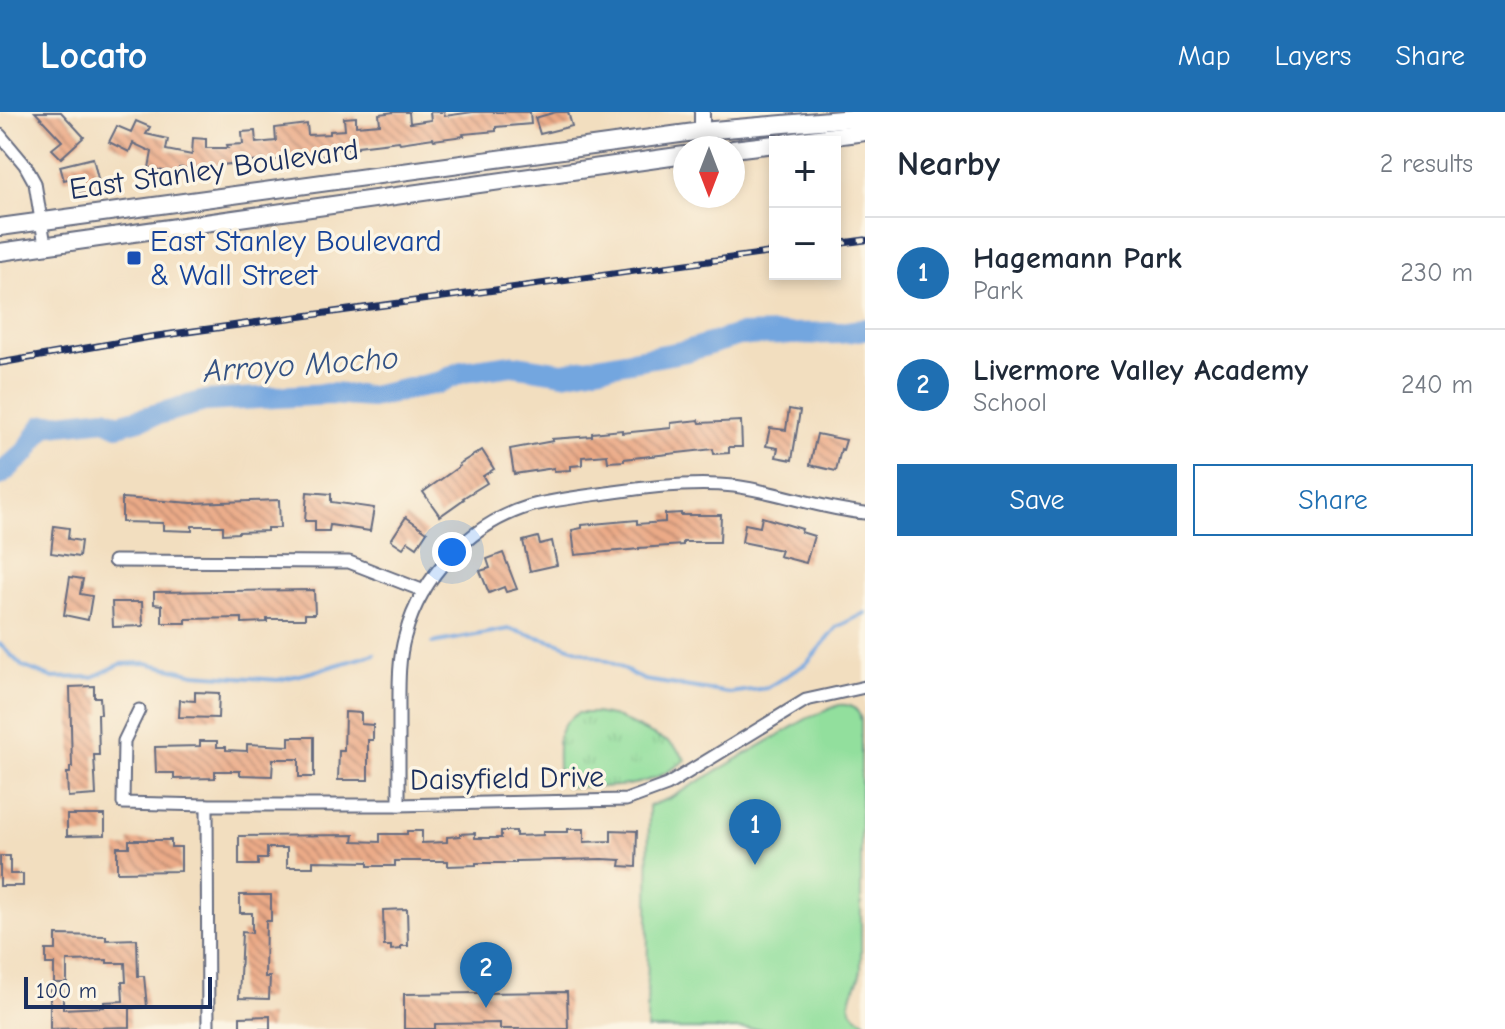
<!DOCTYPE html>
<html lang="en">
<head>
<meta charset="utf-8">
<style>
	:root { --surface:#fff; --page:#f2f2f3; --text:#1f2937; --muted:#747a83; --line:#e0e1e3; --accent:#1f6fb2 }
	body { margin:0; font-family:"Comic Neue",sans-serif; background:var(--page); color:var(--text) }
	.controls { position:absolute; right:24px; top:24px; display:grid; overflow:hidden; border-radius:0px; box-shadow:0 4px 12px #0003 }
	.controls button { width:72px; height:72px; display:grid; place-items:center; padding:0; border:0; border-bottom:2px solid var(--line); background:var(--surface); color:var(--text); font:40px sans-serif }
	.compass { position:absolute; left:673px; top:24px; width:72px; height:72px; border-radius:50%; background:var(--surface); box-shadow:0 4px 12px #0003; rotate:180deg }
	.scale { position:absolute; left:24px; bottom:20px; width:188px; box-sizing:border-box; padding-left:8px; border:4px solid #1b2f5e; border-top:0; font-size:22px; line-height:28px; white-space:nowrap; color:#1b2f5e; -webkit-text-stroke:6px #fcf5e5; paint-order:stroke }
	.you { position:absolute; left:452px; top:440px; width:28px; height:28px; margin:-20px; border:6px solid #fff; border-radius:50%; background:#1a73e8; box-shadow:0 0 0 12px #1a73e833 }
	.badge { display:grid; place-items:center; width:52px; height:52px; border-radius:50%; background:var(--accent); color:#fff; font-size:26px; font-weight:700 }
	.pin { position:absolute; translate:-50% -66px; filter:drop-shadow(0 2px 4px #0008) }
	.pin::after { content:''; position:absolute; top:42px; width:28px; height:24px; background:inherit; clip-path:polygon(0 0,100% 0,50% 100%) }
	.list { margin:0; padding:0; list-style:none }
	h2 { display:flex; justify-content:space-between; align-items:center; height:104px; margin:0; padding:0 32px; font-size:34px }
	h2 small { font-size:26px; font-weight:400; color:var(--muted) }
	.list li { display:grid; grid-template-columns:52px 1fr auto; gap:24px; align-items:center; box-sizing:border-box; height:112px; padding:0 32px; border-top:2px solid var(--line) }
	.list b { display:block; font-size:30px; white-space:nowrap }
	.list p { margin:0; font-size:26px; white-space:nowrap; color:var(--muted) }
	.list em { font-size:26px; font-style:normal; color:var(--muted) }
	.actions { display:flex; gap:16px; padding:24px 32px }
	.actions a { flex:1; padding:18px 0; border:2px solid var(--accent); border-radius:0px; text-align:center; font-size:28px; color:var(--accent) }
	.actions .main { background:var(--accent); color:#fff }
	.map { position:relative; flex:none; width:865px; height:917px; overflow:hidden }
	header { display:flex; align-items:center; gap:48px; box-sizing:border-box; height:112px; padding:0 40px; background:var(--accent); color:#fff }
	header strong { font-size:38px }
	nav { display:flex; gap:44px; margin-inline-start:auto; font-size:28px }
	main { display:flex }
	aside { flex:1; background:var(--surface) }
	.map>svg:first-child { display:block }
	.grass { fill:url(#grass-tufts); stroke:#56877e; stroke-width:2 }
	.park { fill:#92df9d; stroke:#56877e; stroke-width:2 }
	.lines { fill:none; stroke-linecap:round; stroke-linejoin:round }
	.stream { stroke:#73a6df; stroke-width:4 }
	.river { stroke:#73a6df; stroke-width:22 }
	.building { fill:url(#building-back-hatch) }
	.minor-casing { stroke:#666c80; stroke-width:15 }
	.tertiary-casing { stroke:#666c80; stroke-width:18 }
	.primary-casing { stroke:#666c80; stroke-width:20 }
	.minor { stroke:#fff; stroke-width:11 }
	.tertiary { stroke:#fff; stroke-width:14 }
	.primary { stroke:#fff; stroke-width:16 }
	.rail-casing { stroke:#1b2f5e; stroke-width:7 }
	.rail { stroke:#fcf5e5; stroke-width:4; stroke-dasharray:12; stroke-linecap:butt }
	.transit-dot { fill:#1a4fb4; stroke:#fcf5e5; stroke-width:3 }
	.labels { text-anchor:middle; stroke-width:7; stroke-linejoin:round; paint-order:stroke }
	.street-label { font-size:30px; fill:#1b2f5e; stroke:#fcf5e5 }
	.transit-label { font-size:30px; fill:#164399; stroke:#fcf5e5; text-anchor:start }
	.water-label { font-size:32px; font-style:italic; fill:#355385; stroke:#fcf5e5 }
</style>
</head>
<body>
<header>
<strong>Locato</strong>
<nav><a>Map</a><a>Layers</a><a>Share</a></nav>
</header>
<main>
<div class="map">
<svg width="865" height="917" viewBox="0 0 865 917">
	<defs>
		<pattern id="grass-tufts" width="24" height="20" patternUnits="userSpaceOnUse" patternTransform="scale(2)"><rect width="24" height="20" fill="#92df9d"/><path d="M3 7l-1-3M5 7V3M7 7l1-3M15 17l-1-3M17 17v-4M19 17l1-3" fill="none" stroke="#7dc08a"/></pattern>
		<pattern id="building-back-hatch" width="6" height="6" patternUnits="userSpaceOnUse" patternTransform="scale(2)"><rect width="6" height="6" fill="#ebaa87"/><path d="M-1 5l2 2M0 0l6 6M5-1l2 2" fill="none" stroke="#be8b72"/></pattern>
	</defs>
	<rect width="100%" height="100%" fill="#fcf5e5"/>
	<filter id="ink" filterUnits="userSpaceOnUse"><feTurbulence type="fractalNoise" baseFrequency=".0125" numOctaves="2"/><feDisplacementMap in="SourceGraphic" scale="16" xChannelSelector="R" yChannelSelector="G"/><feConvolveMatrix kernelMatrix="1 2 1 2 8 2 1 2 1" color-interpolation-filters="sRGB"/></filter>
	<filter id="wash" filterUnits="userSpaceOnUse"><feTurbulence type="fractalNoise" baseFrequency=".006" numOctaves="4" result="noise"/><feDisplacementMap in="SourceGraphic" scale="32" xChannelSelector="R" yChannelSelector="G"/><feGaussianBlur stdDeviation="1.8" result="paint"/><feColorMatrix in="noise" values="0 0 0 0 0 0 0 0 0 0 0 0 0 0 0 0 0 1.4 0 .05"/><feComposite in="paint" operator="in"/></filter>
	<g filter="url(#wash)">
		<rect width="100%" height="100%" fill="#f2debf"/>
		<path class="grass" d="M 578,601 L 596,601 L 616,605 L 670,631 L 676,636 L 686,648 C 677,654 667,661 657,665 C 629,677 596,675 566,675 L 565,663 L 558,657 C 558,632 554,615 578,601 Z"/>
		<path class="park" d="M 839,593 C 851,592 859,596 861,609 L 861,858 C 858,879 835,894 865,909 L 865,917 L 647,917 L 649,694 L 670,686 L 808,606 Z"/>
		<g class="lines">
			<g class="stream">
				<path d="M 432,531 L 509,517 L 559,531 L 610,550 L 644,568 L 729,581 L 767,576 L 807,551 L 837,515 L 865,501"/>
				<path d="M 0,532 L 22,554 L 53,566 L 93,565 L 121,552 L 146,551 L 195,562 L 278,568 L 312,560 L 375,542"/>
			</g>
			<path class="river" d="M 0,363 L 26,340 L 43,314 L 105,307 L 118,313 L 205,289 L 330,282 L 371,285 L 441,270 L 462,260 L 511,253 L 563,261 L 687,239 L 739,223 L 840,221 L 865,217"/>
		</g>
		<g id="blocks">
			<g class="building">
				<path d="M 35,0 L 61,0 L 84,25 L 61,46 L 52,37 L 62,29 Z"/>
				<path d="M 394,0 L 409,0 L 410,11 L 431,8 L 430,0 L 444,0 L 445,4 L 473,0 L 530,0 L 531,12 L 496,15 L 496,19 L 463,22 L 464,24 L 434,28 L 433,26 L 400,31 L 399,29 L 358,34 L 358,36 L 327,39 L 327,43 L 221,53 L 221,56 L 179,56 L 178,62 L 149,56 L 152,40 L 133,31 L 129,40 L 109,30 L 117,14 L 131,20 L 136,9 L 150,15 L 146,22 L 168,27 L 166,38 L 192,43 L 193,26 L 206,27 L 206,36 L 228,36 L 227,33 L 243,32 L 242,20 L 255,19 L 256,31 L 276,29 L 275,16 L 307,12 L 308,23 L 330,22 L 330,19 L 345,18 L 344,6 L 356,5 L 356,14 L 380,12 L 379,2 Z"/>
				<path d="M 556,0 L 568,0 L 572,14 L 540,22 L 535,6 Z"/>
				<path d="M 93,46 L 100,75 L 80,80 L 76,65 L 64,68 L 60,54 Z"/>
				<path d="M 789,297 L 800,299 L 792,348 L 776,345 L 778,336 L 766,334 L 770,316 L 786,318 Z"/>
				<path d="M 699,308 L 700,311 L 741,309 L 742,335 L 729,335 L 729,341 L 714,342 L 713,337 L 624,347 L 624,349 L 608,350 L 607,343 L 582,345 L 582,353 L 571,354 L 571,358 L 554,359 L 554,356 L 514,362 L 510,337 L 553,329 L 552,327 L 592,324 L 592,321 L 622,318 L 622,321 L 671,316 L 671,311 Z"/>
				<path d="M 817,322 L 846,328 L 843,338 L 841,337 L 836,359 L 810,353 Z"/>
				<path d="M 482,338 L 494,357 L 483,364 L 487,371 L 463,386 L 464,387 L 440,404 L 423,380 L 460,354 L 459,352 Z"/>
				<path d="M 307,380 L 331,382 L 331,390 L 374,396 L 370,419 L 330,413 L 329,419 L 315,419 L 315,409 L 305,409 Z"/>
				<path d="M 122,386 L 192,391 L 279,388 L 280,416 L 267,416 L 267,419 L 238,420 L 238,421 L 223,422 L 223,414 L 192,414 L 192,419 L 163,418 L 163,411 L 122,410 Z"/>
				<path d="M 681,401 L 681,403 L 721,403 L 720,430 L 683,430 L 683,433 L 639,436 L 639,437 L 575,443 L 572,418 L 582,416 L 582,413 L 637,408 L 637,412 L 665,410 L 665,402 Z"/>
				<path d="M 406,405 L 427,420 L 417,435 L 408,429 L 403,436 L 391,428 Z"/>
				<path d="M 762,405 L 802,417 L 801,420 L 814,424 L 806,451 L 779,444 L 781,438 L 742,430 L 745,412 L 760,415 Z"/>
				<path d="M 54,414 L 69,416 L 68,427 L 81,429 L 79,445 L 51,441 Z"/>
				<path d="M 538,425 L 540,432 L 552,429 L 557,453 L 530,459 L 523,429 Z"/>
				<path d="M 503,441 L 517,477 L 506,480 L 504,475 L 489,481 L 480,459 L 490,456 L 487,447 Z"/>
				<path d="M 70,465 L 83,467 L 80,482 L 92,484 L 88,508 L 64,503 Z"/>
				<path d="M 314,478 L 315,502 L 305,502 L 305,507 L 267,507 L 267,510 L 242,511 L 242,506 L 186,507 L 186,511 L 162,511 L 162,493 L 154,492 L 154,480 Z"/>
				<path d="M 112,490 L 142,490 L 143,514 L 113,515 Z"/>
				<path d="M 94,574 L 94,585 L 100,585 L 101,602 L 98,602 L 99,643 L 94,643 L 96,683 L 68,685 L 67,661 L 70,661 L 70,655 L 72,655 L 70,575 Z"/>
				<path d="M 195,580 L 219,581 L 218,606 L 179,605 L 180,588 L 195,589 Z"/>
				<path d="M 345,600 L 361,601 L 361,612 L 373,613 L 373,628 L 368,628 L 368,668 L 338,668 L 339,639 L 344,639 Z"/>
				<path d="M 289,625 L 314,625 L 314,665 L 299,665 L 299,647 L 273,647 L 272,664 L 240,663 L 240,659 L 215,659 L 215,666 L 174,667 L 174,661 L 156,661 L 155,635 L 200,634 L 200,629 L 217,629 L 217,635 L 226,635 L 226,638 L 247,639 L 247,632 L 289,634 Z"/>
				<path d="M 67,703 L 105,703 L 105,723 L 67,724 Z"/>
				<path d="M 568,717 L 584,717 L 584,730 L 611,729 L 611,718 L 637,719 L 636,755 L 620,754 L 621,748 L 602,747 L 516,749 L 516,751 L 476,751 L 476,753 L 448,754 L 448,749 L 395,749 L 395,754 L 368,754 L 368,750 L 313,749 L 313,755 L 287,755 L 287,736 L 267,736 L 267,747 L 258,747 L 258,753 L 239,753 L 239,724 L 354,723 L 353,729 L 380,730 L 380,722 L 407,722 L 407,719 L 422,719 L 422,731 L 447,730 L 447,725 L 460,724 L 460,722 L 475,721 L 475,726 L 501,726 L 501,719 L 516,719 L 516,724 L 543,723 L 543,720 L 568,720 Z"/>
				<path d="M 129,728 L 171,728 L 171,735 L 181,735 L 181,759 L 117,760 L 117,735 L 129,735 Z"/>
				<path d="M 0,744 L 10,744 L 10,762 L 23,762 L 23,774 L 0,774 Z"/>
				<path d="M 240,783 L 271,783 L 271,809 L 266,809 L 265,865 L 270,865 L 269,887 L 239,886 L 242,820 L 252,821 L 252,801 L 240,801 Z"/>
				<path d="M 407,797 L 408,834 L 401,834 L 401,837 L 391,838 L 391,834 L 384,834 L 383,798 Z"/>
				<path d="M 56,823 L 106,824 L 106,828 L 137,827 L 138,864 L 144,864 L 147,895 L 130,896 L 130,915 L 50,917 L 50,878 L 63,878 L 63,897 L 104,895 L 104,890 L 123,889 L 122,870 L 126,870 L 125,851 L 107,851 L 107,848 L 67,849 L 67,871 L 54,871 L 54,852 L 46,852 L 46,838 L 56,838 Z"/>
				<path d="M 567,880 L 568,917 L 500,917 L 500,911 L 435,912 L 435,917 L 404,917 L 404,882 Z"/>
				<path d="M 270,904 L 270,917 L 240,917 L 240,905 Z"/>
			</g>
		</g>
	</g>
	<g filter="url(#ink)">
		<use href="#blocks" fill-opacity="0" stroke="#666c80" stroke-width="2"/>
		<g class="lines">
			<defs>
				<g id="minor">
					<path d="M 0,23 L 25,53 L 35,71 L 45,133"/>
					<path d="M 114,449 L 349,450 L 424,479"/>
					<path d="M 139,598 L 124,629 L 123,691 L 207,693 L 399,693 L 626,688 L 667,673 L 806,588 L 865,575"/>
					<path d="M 207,693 L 208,917"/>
					<path d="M 399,693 C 399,663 399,632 399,602 C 399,577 398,548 405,524 C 421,464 470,412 530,394 C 557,387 586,384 614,380 C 654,374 694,370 734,374 C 779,380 821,397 865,401"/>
				</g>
				<path id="tertiary" d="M 702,36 L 702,0"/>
				<g id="primary">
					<path d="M 787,30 L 865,20"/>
					<path d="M 733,37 L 775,32"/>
					<path d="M 0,115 L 702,19 L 865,5"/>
					<path d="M 0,140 L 685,43"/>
				</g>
			</defs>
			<use href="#minor" class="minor-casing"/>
			<use href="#tertiary" class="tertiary-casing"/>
			<use href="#primary" class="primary-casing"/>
			<use href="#minor" class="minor"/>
			<use href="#tertiary" class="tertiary"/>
			<use href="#primary" class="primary"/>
			<defs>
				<g id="rail">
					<path d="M 835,132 L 865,128"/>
					<path d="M 0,251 L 150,225 L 775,140"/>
				</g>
			</defs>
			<use href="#rail" class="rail-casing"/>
			<use href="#rail" class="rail"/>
		</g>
	</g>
	<rect class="transit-dot" x="126" y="138" width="16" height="16" rx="4"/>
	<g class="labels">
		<g class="street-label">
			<text transform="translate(214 57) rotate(-8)" y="10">East Stanley Boulevard</text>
			<text transform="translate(507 666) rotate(-1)" y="10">Daisyfield Drive</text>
		</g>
		<g class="transit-label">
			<text x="150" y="139">East Stanley Boulevard<tspan x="150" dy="34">&amp; Wall Street</tspan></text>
		</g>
		<g class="water-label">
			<text transform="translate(301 252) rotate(-4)" y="11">Arroyo Mocho</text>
		</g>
	</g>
</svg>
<div class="controls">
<button>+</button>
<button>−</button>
</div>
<svg class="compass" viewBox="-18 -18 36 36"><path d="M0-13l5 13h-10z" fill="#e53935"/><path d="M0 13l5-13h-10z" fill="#747a83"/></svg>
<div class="scale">100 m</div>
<div class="you"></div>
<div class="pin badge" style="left:755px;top:753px">1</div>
<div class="pin badge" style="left:486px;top:896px">2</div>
</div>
<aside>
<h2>Nearby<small>2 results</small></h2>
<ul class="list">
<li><span class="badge">1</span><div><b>Hagemann Park</b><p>Park</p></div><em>230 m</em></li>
<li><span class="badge">2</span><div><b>Livermore Valley Academy</b><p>School</p></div><em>240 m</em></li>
</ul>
<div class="actions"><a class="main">Save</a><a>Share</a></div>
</aside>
</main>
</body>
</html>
